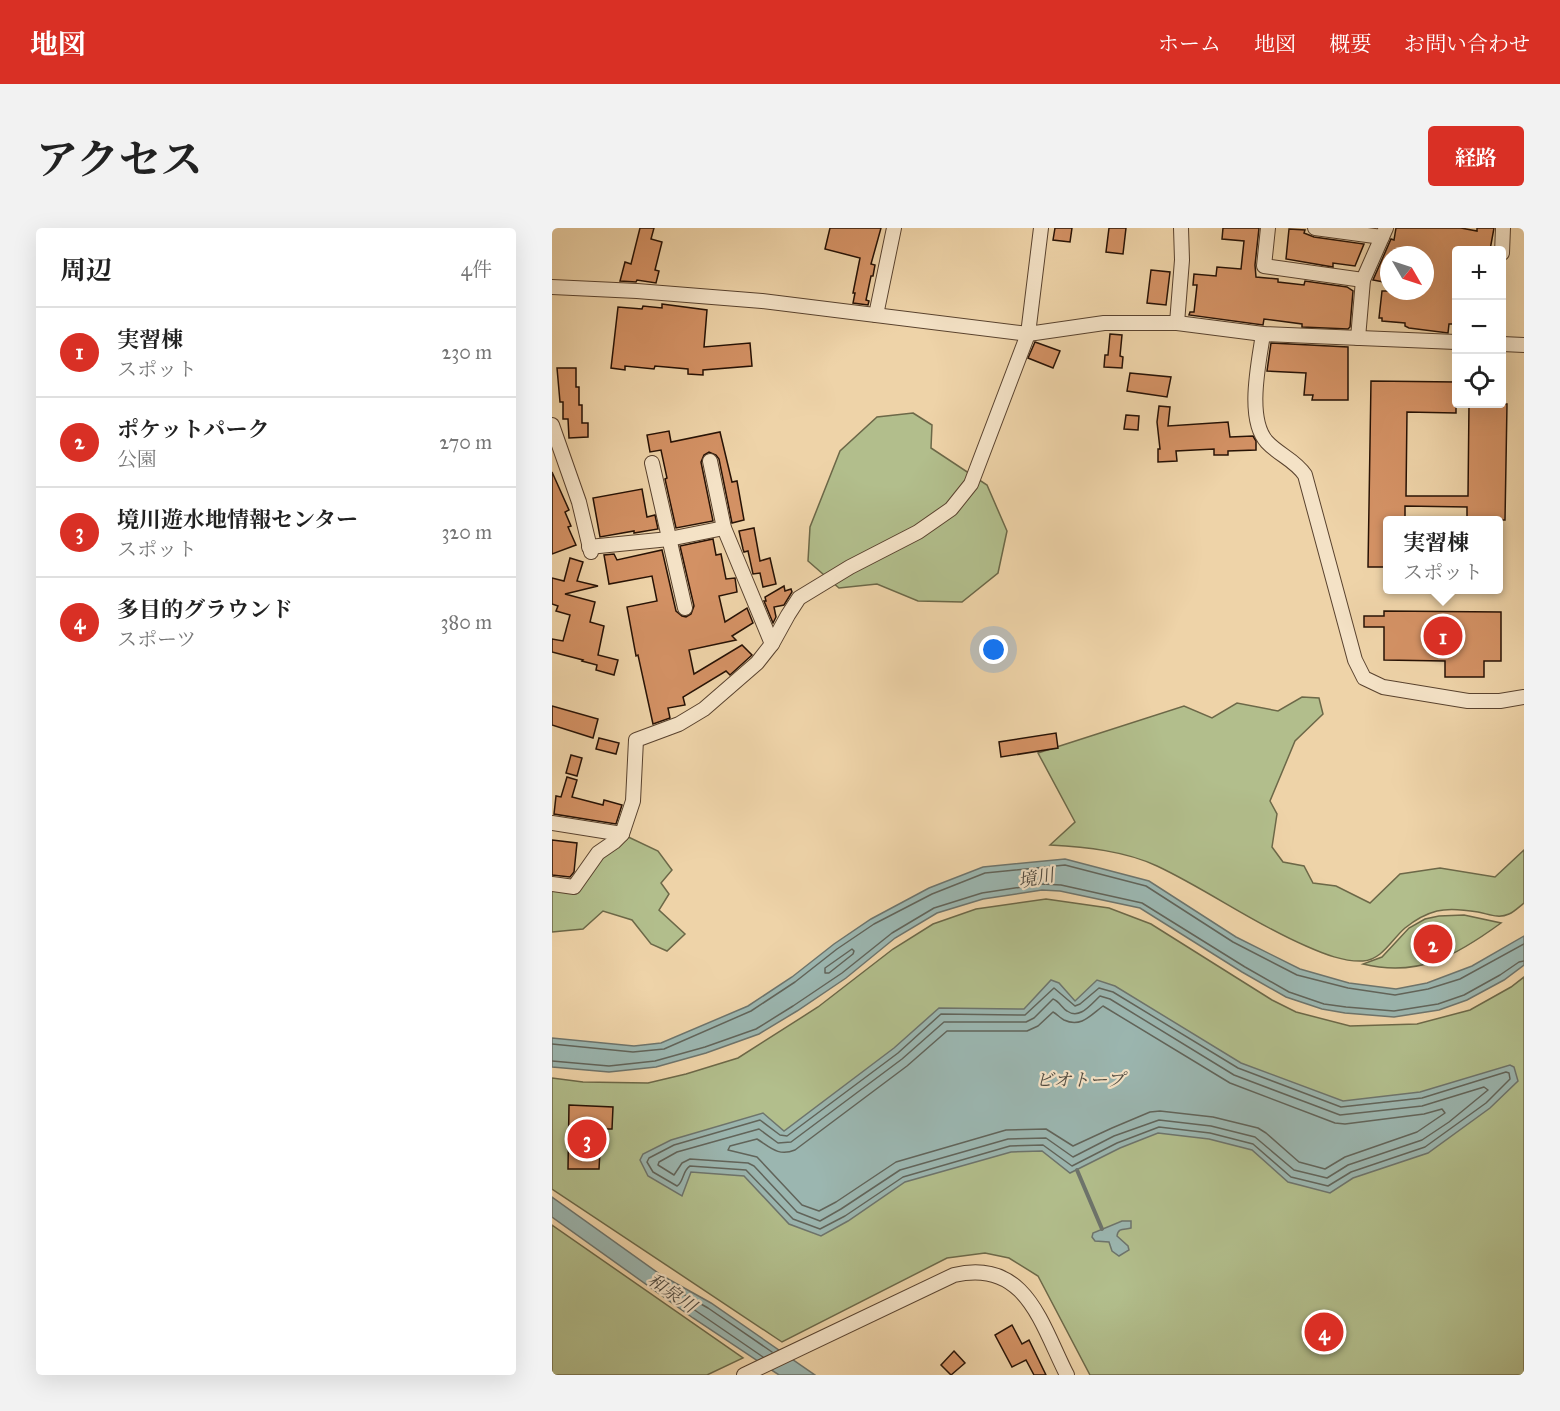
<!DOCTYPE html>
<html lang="ja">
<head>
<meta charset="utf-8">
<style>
	:root { --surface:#fff; --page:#f2f2f2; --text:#222; --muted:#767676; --line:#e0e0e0; --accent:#d93025 }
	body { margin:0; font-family:"IM FELL Great Primer","Noto Serif JP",serif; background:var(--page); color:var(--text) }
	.controls { position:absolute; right:18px; top:18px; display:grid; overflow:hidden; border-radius:6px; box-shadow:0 6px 24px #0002 }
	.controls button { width:54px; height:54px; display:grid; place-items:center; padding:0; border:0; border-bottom:2px solid var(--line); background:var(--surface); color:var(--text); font:30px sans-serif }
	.compass { position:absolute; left:828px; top:18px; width:54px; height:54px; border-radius:50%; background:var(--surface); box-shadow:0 6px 24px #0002; rotate:129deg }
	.you { position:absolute; left:442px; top:422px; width:21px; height:21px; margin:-15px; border:4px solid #fff; border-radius:50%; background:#1a73e8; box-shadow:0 0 0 9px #1a73e833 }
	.badge { display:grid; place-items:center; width:39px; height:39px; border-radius:50%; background:var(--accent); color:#fff; font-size:20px; font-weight:700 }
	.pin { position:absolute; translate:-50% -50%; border:3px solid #fff; box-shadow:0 2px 6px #0006 }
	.popup { position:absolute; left:831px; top:288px; width:120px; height:78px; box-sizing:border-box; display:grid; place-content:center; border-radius:6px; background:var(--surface); filter:drop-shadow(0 2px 4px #0005); font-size:20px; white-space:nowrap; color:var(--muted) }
	.popup b { font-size:22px; color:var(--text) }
	.popup::after { content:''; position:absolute; left:50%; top:100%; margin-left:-12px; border:12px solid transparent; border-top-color:var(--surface) }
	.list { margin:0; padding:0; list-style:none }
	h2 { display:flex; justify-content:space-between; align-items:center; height:78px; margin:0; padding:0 24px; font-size:26px }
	h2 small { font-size:20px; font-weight:400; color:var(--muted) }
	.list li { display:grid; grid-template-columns:39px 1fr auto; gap:18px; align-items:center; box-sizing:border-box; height:90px; padding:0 24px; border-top:2px solid var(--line) }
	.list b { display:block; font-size:22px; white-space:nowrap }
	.list p { margin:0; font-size:20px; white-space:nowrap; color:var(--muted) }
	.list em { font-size:20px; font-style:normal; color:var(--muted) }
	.icon { flex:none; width:33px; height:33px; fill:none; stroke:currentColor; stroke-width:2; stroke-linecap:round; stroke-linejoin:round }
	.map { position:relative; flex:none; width:972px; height:1147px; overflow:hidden; border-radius:6px }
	header { display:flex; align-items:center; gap:36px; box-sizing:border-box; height:84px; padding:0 30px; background:var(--accent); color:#fff }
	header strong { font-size:28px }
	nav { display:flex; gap:33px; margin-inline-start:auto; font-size:21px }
	.intro { display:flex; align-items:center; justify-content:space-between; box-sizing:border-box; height:144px; padding:0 36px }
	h1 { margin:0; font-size:42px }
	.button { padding:15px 27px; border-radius:6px; background:var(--accent); color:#fff; font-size:21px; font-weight:700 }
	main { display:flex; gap:36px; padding:0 36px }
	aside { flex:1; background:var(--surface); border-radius:6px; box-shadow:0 6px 24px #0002 }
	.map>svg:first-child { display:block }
	.green { fill:#b2be8c; stroke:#6c6848; stroke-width:1.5 }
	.water { fill:#9bb6b0; stroke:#6d746c; stroke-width:1.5 }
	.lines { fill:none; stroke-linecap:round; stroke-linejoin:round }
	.shore { stroke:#61645a; stroke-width:1.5 }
	.stream { stroke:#6d746c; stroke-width:4 }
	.building { fill:#d39164; stroke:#271205; stroke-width:1.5 }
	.minor-casing { stroke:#59422e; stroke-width:16 }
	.minor { stroke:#f4e2c6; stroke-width:14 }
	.labels { text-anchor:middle; stroke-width:4.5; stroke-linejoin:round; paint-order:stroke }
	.water-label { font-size:18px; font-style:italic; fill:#504b41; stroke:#f4e2c6 }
</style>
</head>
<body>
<header>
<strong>地図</strong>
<nav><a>ホーム</a><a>地図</a><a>概要</a><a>お問い合わせ</a></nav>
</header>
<div class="intro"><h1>アクセス</h1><a class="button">経路</a></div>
<main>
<aside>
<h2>周辺<small>4件</small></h2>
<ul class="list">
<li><span class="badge">1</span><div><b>実習棟</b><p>スポット</p></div><em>230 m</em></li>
<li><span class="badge">2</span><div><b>ポケットパーク</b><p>公園</p></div><em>270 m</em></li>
<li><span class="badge">3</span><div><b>境川遊水地情報センター</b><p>スポット</p></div><em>320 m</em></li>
<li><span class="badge">4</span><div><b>多目的グラウンド</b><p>スポーツ</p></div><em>380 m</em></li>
</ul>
</aside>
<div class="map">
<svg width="972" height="1147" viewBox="0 0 972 1147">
	<rect width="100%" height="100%" fill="#eed3a8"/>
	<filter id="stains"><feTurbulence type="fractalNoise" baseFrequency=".00333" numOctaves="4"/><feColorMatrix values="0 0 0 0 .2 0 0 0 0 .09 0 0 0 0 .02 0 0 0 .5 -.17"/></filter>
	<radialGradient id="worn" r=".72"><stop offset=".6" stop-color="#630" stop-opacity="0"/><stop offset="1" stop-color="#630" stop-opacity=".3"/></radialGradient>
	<g class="green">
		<path d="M 361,185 L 380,197 L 379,220 L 435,257 L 455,303 L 446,345 L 410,374 L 366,373 L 325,356 L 287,360 L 256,333 L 258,299 L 288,223 L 325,189 Z"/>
		<path d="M 750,469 L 767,470 L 771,486 L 743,513 L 718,573 L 725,586 L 720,619 L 731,634 L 752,638 L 761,655 L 784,658 L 818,675 L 848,646 L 888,640 L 943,649 L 972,622 L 972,675 C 967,679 962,684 957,686 C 946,691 937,686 926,684 C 914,682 897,680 885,683 C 873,686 863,692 853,700 C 840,711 830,732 811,733 C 792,734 772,726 754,718 C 702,696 656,662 605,638 C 573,623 534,619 498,617 L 523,594 L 486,525 L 632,478 L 660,490 L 685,475 L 726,483 Z"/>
		<path d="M 70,606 L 106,623 L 120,642 L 109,655 L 117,666 L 107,682 L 133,706 L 115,723 L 99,716 L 80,692 L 51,683 L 31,701 L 0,704 L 0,656 L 22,659 Z"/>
		<path d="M 494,671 L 557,680 L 599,696 L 720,772 L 744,784 L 798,798 L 865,796 L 918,782 L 959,759 L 972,749 L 972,1147 L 538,1147 L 486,1048 L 457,1030 L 433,1025 L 395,1030 L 230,1114 L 0,961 L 0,850 L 31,854 L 96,855 L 134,846 L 186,830 L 266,779 L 341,721 L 381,696 L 424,681 Z"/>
		<path d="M 912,687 L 949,695 C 905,727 867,750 811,736 L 830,729 L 857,700 L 873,691 L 887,688 Z"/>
		<path d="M 0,997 L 191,1130 L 155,1147 L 0,1147 Z"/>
	</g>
	<g class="water">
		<path d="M 513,631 L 597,653 L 684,709 L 748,741 L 797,755 L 844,761 L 875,755 L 920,738 L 972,708 L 972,737 L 952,752 L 915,772 L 887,782 L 842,789 L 793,785 L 770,781 L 734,769 L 690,744 L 588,680 L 508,663 L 490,662 L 431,671 L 385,685 L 343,710 L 294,750 L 245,783 L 207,806 L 154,825 L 104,839 L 57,844 L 0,839 L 0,810 L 82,818 L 109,815 L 196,778 L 240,749 L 282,716 L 319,691 L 377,660 L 431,639 Z"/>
		<path d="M 499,752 L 507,755 L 523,773 L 545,752 L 563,758 L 689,835 L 791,873 L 868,864 L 958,837 L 962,839 L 966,853 L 938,880 L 876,925 L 801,950 L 778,965 L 736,954 L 700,922 L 657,911 L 606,905 L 568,920 L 518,945 L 490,923 L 459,924 L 353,954 L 296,993 L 269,1008 L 237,996 L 192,948 L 139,944 L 130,968 L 96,948 L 88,932 L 91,926 L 119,912 L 211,885 L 232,903 L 342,820 L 387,780 L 472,781 Z"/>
		<path d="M 0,969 L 109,1047 L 159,1075 L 263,1147 L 227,1147 L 141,1090 L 0,989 Z"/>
		<path d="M 570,993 L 579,993 L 579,1000 C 573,1002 566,999 565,1008 L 576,1018 L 577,1022 L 567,1028 L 560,1023 L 557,1014 L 543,1013 L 540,1009 L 541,1005 Z"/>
	</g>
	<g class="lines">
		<g class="shore">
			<path d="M 300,721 L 302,723 L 301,726 L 277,745 L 273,745 L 273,740 Z"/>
			<path d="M 502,760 L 523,778 L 528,776 L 547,760 L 561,764 L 686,840 L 789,879 L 870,870 L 954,844 L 957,845 L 958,851 L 934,875 L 873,919 L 799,944 L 776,958 L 739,949 L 701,916 L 658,905 L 607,899 L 565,915 L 520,938 L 491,917 L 458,918 L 351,949 L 293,988 L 268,1001 L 241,991 L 194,942 L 138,938 C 130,943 132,954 125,958 L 101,944 L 95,934 L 97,930 L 122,917 L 208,892 L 228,907 L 235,908 L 346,825 L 389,786 L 473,787 Z"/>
			<path d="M 548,768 L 558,771 L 682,847 L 788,887 L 870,878 L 932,859 L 936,862 L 897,894 L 870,912 L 796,937 L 775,950 L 742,942 L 703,909 L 659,898 L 607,892 L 562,908 L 521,929 L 494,910 L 456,911 L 348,942 L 289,981 L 268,993 L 245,984 L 202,938 L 196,935 L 138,931 L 130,935 L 122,947 L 106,937 L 107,934 L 125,924 L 207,901 L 226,915 L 239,914 L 350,831 L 392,794 L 474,794 L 482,790 L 501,771 C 507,773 510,780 515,783 C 528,792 539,776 548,768 Z"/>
			<path d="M 551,778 L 678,855 L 783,895 L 793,896 L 872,886 L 890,881 L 893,885 L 865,904 L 793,929 L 773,941 L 747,934 L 714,905 L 706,900 L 661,889 L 608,883 L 598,884 L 560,900 L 521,918 L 494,901 L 454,902 L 344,934 L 284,974 L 267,983 L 250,977 L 205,929 L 176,922 L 178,918 L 205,911 C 218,919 226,929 243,922 L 355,838 L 395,803 L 475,803 L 486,798 L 501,784 C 505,786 508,790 512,792 C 529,800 539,787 551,778 Z"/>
			<path d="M 0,816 L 81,824 L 112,821 L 199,783 L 243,754 L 285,721 L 322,696 L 380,666 L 433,645 L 513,637 L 594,658 L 681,714 L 745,747 L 796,760 L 843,767 L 876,761 L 908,751 L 972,716"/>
			<path d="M 0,833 L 57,838 L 103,833 L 153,819 L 204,801 L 241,778 L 290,745 L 340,705 L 382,680 L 430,665 L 490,656 L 509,657 L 590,675 L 693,739 L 737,764 L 772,776 L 794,779 L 842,783 L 886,776 L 912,767 L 948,747 L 967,734 L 972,733"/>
			<path d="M 211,1129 L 115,1063 L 114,1059 L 117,1058 L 156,1080 L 220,1124"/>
		</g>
		<path class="stream" d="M 525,942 L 550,1001"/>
	</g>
	<g class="building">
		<path d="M 88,0 L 102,0 L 99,11 L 110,14 L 103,42 L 107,43 L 104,55 L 85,52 L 84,54 L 68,53 L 73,34 L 79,36 Z"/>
		<path d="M 278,0 L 329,0 L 319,36 L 323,37 L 321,48 L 319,48 L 314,72 L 317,73 L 316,77 L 301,75 L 303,65 L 301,65 L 308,30 L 273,21 Z"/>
		<path d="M 503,0 L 520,0 L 518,14 L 501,12 Z"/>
		<path d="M 557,0 L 574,0 L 571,26 L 554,24 Z"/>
		<path d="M 671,0 L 707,0 L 703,37 L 704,49 L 726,51 L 726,54 L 752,57 L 753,53 L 795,59 L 801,63 L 798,99 L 796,101 L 750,99 L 750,96 L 712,91 L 711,97 L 637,87 L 638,84 L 642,84 L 645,57 L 641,57 L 642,46 L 664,48 L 665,39 L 689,41 L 692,13 L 670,11 Z"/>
		<path d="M 844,0 L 909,0 L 925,3 L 925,0 L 942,0 L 938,22 L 904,22 L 904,96 L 897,96 L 896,105 L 857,100 L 853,98 L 853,95 L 830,93 L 830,90 L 827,90 L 830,63 L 873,63 L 873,27 L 837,27 L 837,55 L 821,52 L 839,11 L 842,12 Z"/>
		<path d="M 737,1 L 753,2 L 752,5 L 762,9 L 812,16 L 803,38 L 781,35 L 781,39 L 734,31 Z"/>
		<path d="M 599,42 L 618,44 L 614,77 L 595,75 Z"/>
		<path d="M 110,76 L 155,82 L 152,119 L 198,115 L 200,138 L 151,142 L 151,147 L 136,146 L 136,141 L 103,138 L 102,141 L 73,138 L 73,142 L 59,140 L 66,79 L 90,81 L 91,78 L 110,80 Z"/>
		<path d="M 558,106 L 570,107 L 568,128 L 571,129 L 570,140 L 552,139 L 553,127 L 556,127 Z"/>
		<path d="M 483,114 L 508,123 L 501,140 L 476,130 Z"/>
		<path d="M 719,115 L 796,119 L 796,172 L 760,172 L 761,167 L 752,167 L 754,145 L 715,143 Z"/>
		<path d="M 5,140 L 24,140 L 24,159 L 27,159 L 27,177 L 30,177 L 30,195 L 36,195 L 36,209 L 17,210 L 16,191 L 11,191 L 11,174 L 8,174 Z"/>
		<path d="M 578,145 L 619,149 L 615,169 L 575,163 Z"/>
		<path d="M 819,153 L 904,154 L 904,185 L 855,184 L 854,268 L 916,268 L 917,176 L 955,176 L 953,292 L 915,292 L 915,279 L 853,278 L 853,292 L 836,292 L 836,339 L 816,339 Z"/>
		<path d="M 607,178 L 618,179 L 616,198 L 676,194 L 678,209 L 701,208 L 704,213 L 704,222 L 676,223 L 676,227 L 662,227 L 662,221 L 624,223 L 625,233 L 606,234 L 606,221 L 608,221 L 605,194 Z"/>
		<path d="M 574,187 L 587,188 L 586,202 L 572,201 Z"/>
		<path d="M 117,203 L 119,214 L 168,204 L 180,254 L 185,253 L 192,292 L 180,295 L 167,231 L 164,227 L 157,224 L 152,227 L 149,234 L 161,293 L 124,300 L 113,251 L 115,250 L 109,222 L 98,224 L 95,207 Z"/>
		<path d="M 0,244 L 17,282 L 13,284 L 19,298 L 16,299 L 24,317 L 0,326 Z"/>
		<path d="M 90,261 L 95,289 L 103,287 L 106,301 L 82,305 L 82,303 L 48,309 L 41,270 Z"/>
		<path d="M 202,300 L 208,333 L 218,330 L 224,356 L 211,359 L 208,345 L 201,346 L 196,323 L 192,324 L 191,321 L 187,303 Z"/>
		<path d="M 161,311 L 164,327 L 169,326 L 174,351 L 183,350 L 185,364 L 167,368 L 173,394 L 195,380 L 201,395 L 180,408 L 184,412 L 137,422 L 142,446 L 190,417 L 200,427 L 178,447 L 174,443 L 131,469 L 133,477 L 116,480 L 118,490 L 101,496 L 86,427 L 84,428 L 75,379 L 105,373 L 100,348 L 57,356 L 52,327 L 62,326 L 65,332 L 110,322 L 124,383 L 130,388 L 134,389 L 139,386 L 142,378 L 128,318 Z"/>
		<path d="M 18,330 L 31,334 L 25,353 L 46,358 L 13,366 L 43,374 L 38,394 L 52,398 L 46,427 L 66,432 L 62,447 L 44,442 L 45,437 L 30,433 L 31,432 L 0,424 L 0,411 L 11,413 L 18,387 L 4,383 L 6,378 L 0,376 L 0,350 L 12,353 Z"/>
		<path d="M 232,358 L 233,363 L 239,361 L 240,364 L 232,377 L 222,379 L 224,389 L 221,395 L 212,373 L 214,373 L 213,369 Z"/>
		<path d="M 832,383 L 949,384 L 949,433 L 932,433 L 932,449 L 893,449 L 893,433 L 832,432 L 832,399 L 812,399 L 812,388 L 832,388 Z"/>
		<path d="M 0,478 L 46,491 L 41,510 L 0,497 Z"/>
		<path d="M 504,505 L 506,520 L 449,529 L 447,514 Z"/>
		<path d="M 47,510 L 67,515 L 64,526 L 44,521 Z"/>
		<path d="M 19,527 L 30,530 L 25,548 L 14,545 Z"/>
		<path d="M 15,549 L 25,552 L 20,569 L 51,577 L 52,572 L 70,577 L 64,596 L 2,586 L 4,568 L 9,569 Z"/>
		<path d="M 0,612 L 25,615 L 22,644 L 18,649 L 0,647 Z"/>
		<path d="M 17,877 L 61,879 L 60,901 L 53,901 L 52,921 L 48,923 L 47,941 L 16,941 Z"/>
		<path d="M 460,1097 L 470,1116 L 477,1112 L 494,1147 L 482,1147 L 474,1132 L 460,1139 L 443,1107 Z"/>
		<path d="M 402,1123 L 413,1135 L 399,1147 L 389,1137 Z"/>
	</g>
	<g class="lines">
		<defs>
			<g id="minor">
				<path d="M 716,0 L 712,38 L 811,52"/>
				<path d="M 763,0 L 830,9"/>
				<path d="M 950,25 L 951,0"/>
				<path d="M 0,59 L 85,63 L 210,73 L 476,106 L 552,95 L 625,95 L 711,106 L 904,114"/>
				<path d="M 324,87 L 342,0"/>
				<path d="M 625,95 L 630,32 L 629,0"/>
				<path d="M 711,106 C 707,134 694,191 715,214 C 727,227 743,232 753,247 L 803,432 L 812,450 L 831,459 L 916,473 L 948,473 L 972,469"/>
				<path d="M 806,110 L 811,52 L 834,0"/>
				<path d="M 950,116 L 972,117"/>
				<path d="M 0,197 L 27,274 L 39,324"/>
				<path d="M 158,233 L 172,300 L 220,416"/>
				<path d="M 100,235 L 133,380"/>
				<path d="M 37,319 L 117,311 L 172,300"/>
				<path d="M 0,595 L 70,606 L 81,573 L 84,512 L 127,496 L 152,481 L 205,435 L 220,416 L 236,387 L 247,370 L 298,339 L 366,304 L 399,281 L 419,256 L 476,106 L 489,0"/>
				<path d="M 0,656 L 22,659 L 46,625 L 62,614 L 70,606"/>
				<path d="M 192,1147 L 402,1047 C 474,1030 489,1096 515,1147"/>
			</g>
		</defs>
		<use href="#minor" class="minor-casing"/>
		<use href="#minor" class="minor"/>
	</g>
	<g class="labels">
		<g class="water-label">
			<text transform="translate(484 650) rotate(-11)" y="6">境川</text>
			<text x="528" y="858">ビオトープ</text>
			<text transform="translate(120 1065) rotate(35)" y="6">和泉川</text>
		</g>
	</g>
	<rect width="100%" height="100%" filter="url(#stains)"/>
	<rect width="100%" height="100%" fill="url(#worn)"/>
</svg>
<div class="controls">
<button>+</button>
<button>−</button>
<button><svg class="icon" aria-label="locate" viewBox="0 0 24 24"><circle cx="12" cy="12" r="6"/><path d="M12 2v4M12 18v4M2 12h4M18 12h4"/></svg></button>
</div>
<svg class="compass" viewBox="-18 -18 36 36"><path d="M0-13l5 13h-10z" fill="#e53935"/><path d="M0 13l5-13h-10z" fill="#767676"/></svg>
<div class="you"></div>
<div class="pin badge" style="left:891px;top:408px">1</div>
<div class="popup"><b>実習棟</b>スポット</div>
<div class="pin badge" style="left:881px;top:716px">2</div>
<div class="pin badge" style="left:35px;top:911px">3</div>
<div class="pin badge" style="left:772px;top:1104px">4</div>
</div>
</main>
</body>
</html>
